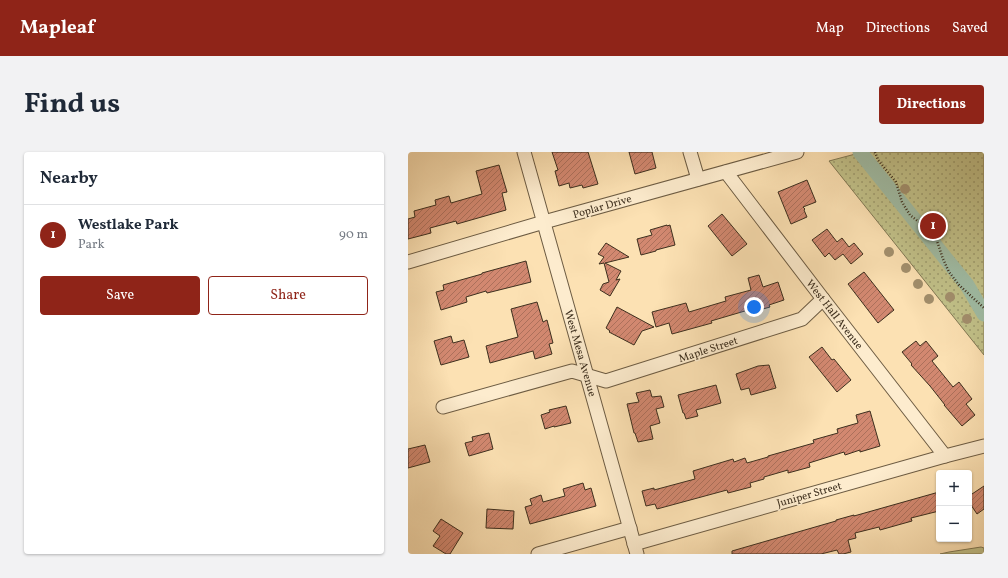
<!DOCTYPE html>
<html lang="en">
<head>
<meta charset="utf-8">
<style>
	:root { --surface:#fff; --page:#f2f2f3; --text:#1f2937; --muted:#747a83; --line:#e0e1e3; --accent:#8f2418 }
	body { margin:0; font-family:Vollkorn,serif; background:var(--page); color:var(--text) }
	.controls { position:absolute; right:12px; bottom:12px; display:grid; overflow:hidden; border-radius:4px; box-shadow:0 1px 3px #0004 }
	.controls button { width:36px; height:36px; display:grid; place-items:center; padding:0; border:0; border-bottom:1px solid var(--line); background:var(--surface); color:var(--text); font:20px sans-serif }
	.you { position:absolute; left:346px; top:155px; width:14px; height:14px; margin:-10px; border:3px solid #fff; border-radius:50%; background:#1a73e8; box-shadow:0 0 0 6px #1a73e833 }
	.badge { display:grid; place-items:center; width:26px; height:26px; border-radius:50%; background:var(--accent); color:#fff; font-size:13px; font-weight:700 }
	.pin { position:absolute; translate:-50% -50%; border:2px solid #fff; box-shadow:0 1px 4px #0006 }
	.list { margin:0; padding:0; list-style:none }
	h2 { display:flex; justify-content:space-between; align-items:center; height:52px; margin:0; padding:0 16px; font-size:17px }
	h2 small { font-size:13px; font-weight:400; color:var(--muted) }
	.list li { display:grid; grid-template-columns:26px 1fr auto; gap:12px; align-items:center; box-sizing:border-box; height:60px; padding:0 16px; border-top:1px solid var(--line) }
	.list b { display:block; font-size:15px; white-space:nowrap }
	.list p { margin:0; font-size:13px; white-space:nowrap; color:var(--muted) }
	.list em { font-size:13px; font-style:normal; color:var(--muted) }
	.actions { display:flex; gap:8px; padding:12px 16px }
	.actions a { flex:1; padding:9px 0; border:1px solid var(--accent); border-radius:4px; text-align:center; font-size:14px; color:var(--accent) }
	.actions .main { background:var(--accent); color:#fff }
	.map { position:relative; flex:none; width:576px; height:402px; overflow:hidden; border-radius:4px }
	header { display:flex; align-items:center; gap:24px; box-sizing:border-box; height:56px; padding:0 20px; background:var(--accent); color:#fff }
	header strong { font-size:19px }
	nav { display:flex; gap:22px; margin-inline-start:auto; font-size:14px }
	.intro { display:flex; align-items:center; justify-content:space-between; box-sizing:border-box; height:96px; padding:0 24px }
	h1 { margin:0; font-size:28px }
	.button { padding:10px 18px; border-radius:4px; background:var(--accent); color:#fff; font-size:14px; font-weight:700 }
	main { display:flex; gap:24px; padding:0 24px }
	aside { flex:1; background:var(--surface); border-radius:4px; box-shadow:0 1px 3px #0004 }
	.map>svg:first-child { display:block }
	.park { fill:url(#park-dots); stroke:#807854 }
	.pitch { fill:#c2c28a; stroke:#807854 }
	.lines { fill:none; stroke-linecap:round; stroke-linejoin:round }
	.canal { stroke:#a0bea7; stroke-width:15 }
	.building { fill:url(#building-hatch); stroke:#3d2f1e }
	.street-casing { stroke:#6d5c43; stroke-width:15 }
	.path { stroke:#3d2f1e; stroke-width:2.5; stroke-dasharray:1 2; stroke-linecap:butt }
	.street { stroke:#fdecce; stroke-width:13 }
	.tree { fill:#a28f6d }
	.labels { text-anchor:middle; stroke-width:3; stroke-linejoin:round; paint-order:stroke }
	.street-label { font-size:11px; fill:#3d2f1e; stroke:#fdecce }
</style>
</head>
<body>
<header>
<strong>Mapleaf</strong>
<nav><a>Map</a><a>Directions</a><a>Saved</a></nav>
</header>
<div class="intro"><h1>Find us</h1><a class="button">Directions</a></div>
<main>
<aside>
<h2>Nearby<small></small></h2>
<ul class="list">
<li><span class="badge">1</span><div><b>Westlake Park</b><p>Park</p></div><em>90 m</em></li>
</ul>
<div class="actions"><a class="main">Save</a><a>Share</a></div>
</aside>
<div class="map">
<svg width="576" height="402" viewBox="0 0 576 402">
	<defs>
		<pattern id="park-dots" width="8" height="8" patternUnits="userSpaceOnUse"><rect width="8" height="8" fill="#c2c28a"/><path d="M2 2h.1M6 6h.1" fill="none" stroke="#9f9e70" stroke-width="1.8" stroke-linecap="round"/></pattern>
		<pattern id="building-hatch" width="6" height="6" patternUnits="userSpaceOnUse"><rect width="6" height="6" fill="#d28870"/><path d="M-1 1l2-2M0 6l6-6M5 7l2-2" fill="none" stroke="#ac705b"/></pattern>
	</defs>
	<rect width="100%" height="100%" fill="#fce1b3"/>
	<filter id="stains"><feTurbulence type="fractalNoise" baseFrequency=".005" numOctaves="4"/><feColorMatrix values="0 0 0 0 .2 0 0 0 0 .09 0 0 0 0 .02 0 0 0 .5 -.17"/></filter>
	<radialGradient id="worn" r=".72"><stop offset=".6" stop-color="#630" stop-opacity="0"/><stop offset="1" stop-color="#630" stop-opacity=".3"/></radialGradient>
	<path class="park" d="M 455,0 L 576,0 L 576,203 L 421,9 Z"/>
	<path class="pitch" d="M 573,395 L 576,396 L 576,402 L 532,402 L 541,400 Z"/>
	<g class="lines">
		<path class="canal" d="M 452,0 L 559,133 L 576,162"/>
	</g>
	<g class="building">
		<path d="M 144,0 L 180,0 L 190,32 L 175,36 L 174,33 L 162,36 L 161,31 L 151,34 L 147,19 L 150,18 Z"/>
		<path d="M 221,0 L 244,0 L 248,16 L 227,22 Z"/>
		<path d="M 91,13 L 99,40 L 94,41 L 98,58 L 49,72 L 48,69 L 22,76 L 23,81 L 0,87 L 0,67 L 7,65 L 6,59 L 28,53 L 27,48 L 41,44 L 43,51 L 74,42 L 68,19 Z"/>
		<path d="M 399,28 L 408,50 L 395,55 L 397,57 L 396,58 L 399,65 L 383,72 L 370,40 Z"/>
		<path d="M 314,62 L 339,92 L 324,104 L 300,74 Z"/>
		<path d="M 259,73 L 259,74 L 262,73 L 267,93 L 248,98 L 248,99 L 233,103 L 229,87 L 244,83 L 242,78 Z"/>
		<path d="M 419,77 L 429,90 L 434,86 L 441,95 L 446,91 L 455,102 L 443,112 L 435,102 L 427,108 L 421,101 L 417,105 L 404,88 Z"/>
		<path d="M 198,91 L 221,105 L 197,111 L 213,119 L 208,128 L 212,127 L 202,144 L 192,138 L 195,132 L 201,130 L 196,111 L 191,112 L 196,105 L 190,102 Z"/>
		<path d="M 118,109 L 123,130 L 79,141 L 78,139 L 58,145 L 59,150 L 33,158 L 28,140 L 36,138 L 35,133 L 74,122 L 74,121 Z"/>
		<path d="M 456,120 L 486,158 L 470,171 L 440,132 Z"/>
		<path d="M 351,123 L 355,135 L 370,130 L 376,148 L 361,153 L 362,155 L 348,159 L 347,156 L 303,169 L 304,171 L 264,182 L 261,171 L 248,175 L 244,160 L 278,151 L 281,160 L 318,149 L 317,145 L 343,138 L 340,126 Z"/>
		<path d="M 129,150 L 135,170 L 139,168 L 145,191 L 141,192 L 144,202 L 127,207 L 125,199 L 82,211 L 78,194 L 110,185 L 103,157 Z"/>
		<path d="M 209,155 L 246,175 L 234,179 L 226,193 L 201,180 L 202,179 L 198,176 Z"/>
		<path d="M 43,184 L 45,191 L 56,188 L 61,205 L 33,213 L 26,189 Z"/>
		<path d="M 508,189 L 512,194 L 518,189 L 530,204 L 524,209 L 545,235 L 551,230 L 564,247 L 558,252 L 567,263 L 554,274 L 536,253 L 537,253 L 522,234 L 503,213 L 504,212 L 494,200 Z"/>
		<path d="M 414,195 L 424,208 L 426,207 L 443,228 L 429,240 L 401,205 Z"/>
		<path d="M 361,213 L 368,236 L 343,243 L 341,236 L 333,238 L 328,222 L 350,214 Z"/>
		<path d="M 308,233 L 313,251 L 288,258 L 290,264 L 278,267 L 276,261 L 275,261 L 270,243 Z"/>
		<path d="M 242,238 L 244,245 L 253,244 L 256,255 L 248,257 L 252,271 L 242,274 L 245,287 L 230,290 L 227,281 L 226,281 L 219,252 L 231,250 L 228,241 Z"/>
		<path d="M 158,254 L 163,271 L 146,275 L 146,274 L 137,277 L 133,263 L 142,260 L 141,258 Z"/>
		<path d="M 462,259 L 472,294 L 452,300 L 452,298 L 437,303 L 436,300 L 401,311 L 402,315 L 380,321 L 380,318 L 356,325 L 356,327 L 342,331 L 343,335 L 320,341 L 319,338 L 249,357 L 247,352 L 238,354 L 234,339 L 246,336 L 246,338 L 287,327 L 285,319 L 325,307 L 326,310 L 337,306 L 339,311 L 360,305 L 360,304 L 406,291 L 405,288 L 430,281 L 429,277 L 450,271 L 448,263 Z"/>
		<path d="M 81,281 L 85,297 L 61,304 L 57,291 L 65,289 L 64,285 Z"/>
		<path d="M 17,293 L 22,310 L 0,316 L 0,297 Z"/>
		<path d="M 175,331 L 177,338 L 183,336 L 188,354 L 122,372 L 117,355 L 124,353 L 122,347 L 133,343 L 135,350 L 157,344 L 155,337 Z"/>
		<path d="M 576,334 L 576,357 L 569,362 L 561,350 L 561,344 Z"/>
		<path d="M 531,340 L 531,359 L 503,366 L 504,369 L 472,378 L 471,375 L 447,381 L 448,386 L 440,388 L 443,400 L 435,402 L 431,402 L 429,398 L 413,402 L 324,402 L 324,399 L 428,369 L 428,368 L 446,363 L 446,364 Z"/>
		<path d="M 79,357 L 106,359 L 105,377 L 78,376 Z"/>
		<path d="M 33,367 L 55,381 L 42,402 L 38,402 L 25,394 L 32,384 L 25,379 Z"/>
	</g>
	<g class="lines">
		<defs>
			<g id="street">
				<path d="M 116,0 L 229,402"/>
				<path d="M 282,0 L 290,27"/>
				<path d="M 318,20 L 415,147 L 537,304"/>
				<path d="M 0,110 L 136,70 L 389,0"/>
				<path d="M 35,255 L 164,219 L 198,229 L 394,167 L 415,147"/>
				<path d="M 226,392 L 537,304 L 576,294"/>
				<path d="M 130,402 L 222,376"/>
			</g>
		</defs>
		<use href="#street" class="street-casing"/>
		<path class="path" d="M 467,0 L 470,8 L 488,30 L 494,50 L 502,63 L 516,74 L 531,77 L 528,86 L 535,107 L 541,120 L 551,133 L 576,156"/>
		<use href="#street" class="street"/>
	</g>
	<g class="tree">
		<circle cx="497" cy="37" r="5"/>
		<circle cx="526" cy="68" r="5"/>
		<circle cx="481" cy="100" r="5"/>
		<circle cx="498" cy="116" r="5"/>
		<circle cx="510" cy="132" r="5"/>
		<circle cx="542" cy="145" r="5"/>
		<circle cx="521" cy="147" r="5"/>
		<circle cx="559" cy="167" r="5"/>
	</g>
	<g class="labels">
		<g class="street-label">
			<text transform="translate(194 54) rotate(-16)" y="4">Poplar Drive</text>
			<text transform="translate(427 162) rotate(52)" y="4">West Hall Avenue</text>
			<text transform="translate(300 197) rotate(-18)" y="4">Maple Street</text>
			<text transform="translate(173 201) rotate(74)" y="4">West Mesa Avenue</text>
			<text transform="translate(401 342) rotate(-16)" y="4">Juniper Street</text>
		</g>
	</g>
	<rect width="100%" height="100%" filter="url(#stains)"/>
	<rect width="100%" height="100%" fill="url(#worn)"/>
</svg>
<div class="controls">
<button>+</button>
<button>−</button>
</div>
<div class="you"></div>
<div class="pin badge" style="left:525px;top:74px">1</div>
</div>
</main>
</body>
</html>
